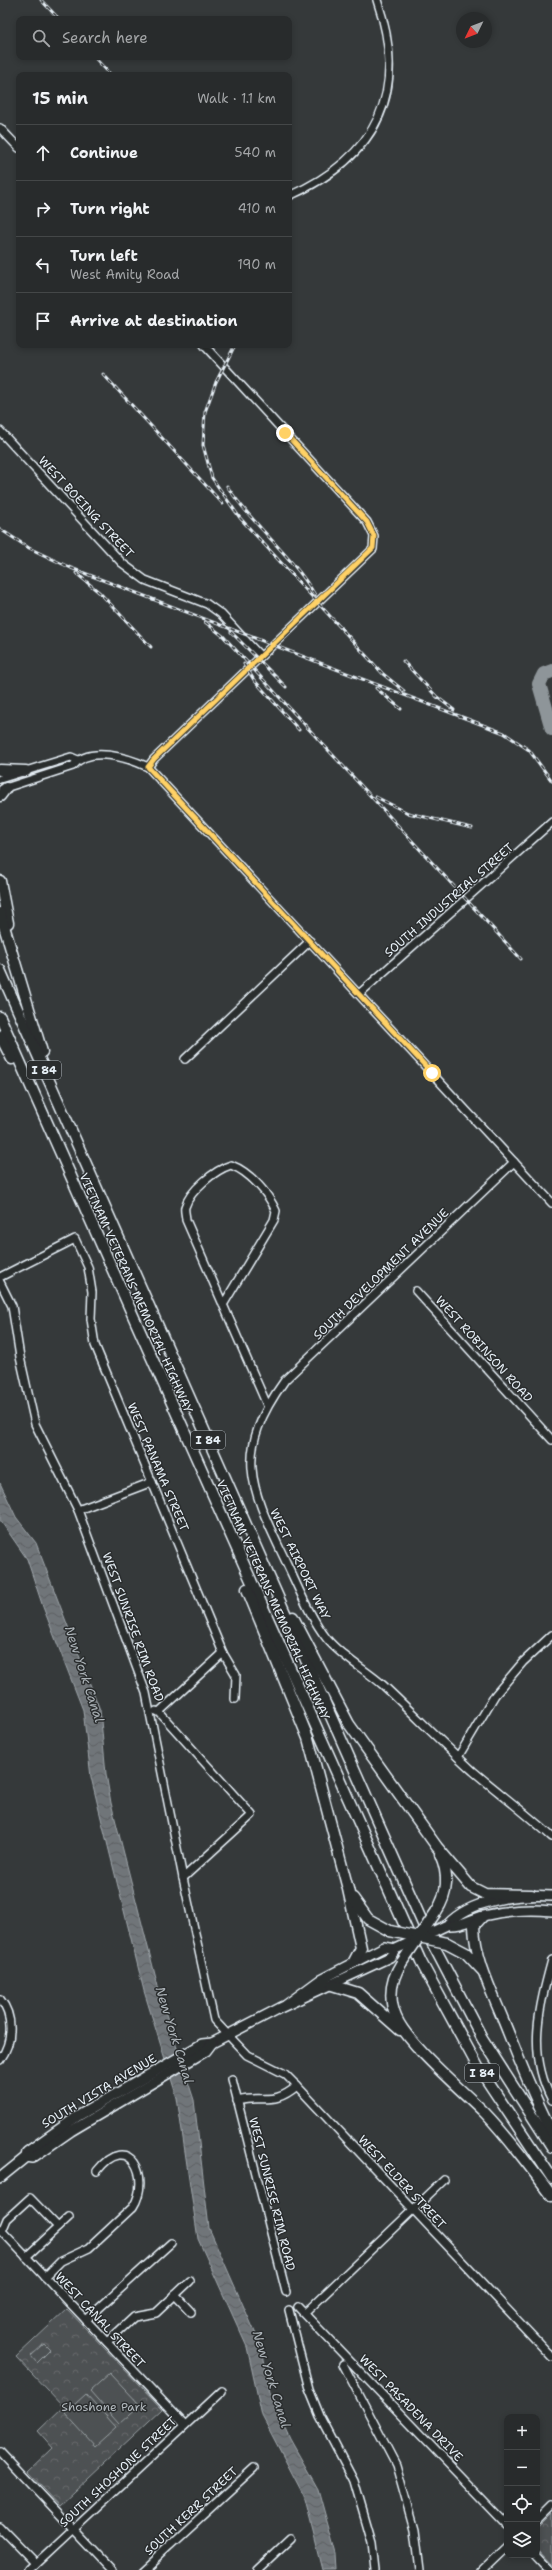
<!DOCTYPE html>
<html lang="en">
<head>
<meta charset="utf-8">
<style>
	:root { --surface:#282b2c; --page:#303334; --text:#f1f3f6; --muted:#a5a7a9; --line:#444748 }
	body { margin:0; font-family:"Shantell Sans",sans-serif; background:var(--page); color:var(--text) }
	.controls { position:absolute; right:12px; bottom:12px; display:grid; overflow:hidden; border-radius:8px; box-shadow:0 2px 6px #0003 }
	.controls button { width:36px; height:36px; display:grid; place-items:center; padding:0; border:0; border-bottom:1px solid var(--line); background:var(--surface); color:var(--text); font:20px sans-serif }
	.compass { position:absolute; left:456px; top:12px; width:36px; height:36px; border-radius:50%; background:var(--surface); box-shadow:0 2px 6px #0003; rotate:227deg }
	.stop { position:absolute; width:12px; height:12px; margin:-9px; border:3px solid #ffd166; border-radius:50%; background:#fff }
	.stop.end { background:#ffd166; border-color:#fff; box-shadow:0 1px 4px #0008 }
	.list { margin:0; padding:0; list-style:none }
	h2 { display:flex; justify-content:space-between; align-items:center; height:52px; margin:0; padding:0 16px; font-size:17px }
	h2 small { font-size:13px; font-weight:400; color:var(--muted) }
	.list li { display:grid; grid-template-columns:26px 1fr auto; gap:12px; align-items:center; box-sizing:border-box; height:56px; padding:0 16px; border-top:1px solid var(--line) }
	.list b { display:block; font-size:15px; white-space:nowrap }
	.list p { margin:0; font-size:13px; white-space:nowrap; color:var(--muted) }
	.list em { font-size:13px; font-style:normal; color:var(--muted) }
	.icon { flex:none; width:22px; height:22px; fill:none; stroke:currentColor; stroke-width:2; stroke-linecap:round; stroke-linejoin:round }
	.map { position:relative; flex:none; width:552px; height:2570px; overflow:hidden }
	.search { position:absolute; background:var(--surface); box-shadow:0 2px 6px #0003; left:16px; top:16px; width:276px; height:44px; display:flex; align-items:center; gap:10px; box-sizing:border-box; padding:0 14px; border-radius:8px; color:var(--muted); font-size:15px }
	.panel { position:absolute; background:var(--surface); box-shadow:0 2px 6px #0003; left:16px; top:72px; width:276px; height:276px; border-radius:8px }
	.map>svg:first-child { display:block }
	.park { fill:url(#park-crowns); stroke:#9aa1a5 }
	.pitch { fill:#4d5152; stroke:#9aa1a5 }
	.water { fill:url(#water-waves); stroke:#a0a7ac }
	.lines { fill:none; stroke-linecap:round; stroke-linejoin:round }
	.taxiway { stroke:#8e9599; stroke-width:14 }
	.minor-casing { stroke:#e8f1f8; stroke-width:10 }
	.major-casing { stroke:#e8f1f8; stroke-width:12 }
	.highway-casing { stroke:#e8f1f8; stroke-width:13 }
	.minor { stroke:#2a2d2e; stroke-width:7 }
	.major { stroke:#2a2d2e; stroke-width:9 }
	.highway { stroke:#2a2d2e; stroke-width:10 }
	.rail-casing { stroke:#e8f1f8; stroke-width:3 }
	.rail { stroke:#2a2d2e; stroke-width:1.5; stroke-dasharray:4.5; stroke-linecap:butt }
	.major-bridge-casing { stroke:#e8f1f8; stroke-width:12; stroke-linecap:butt }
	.highway-bridge-casing { stroke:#e8f1f8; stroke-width:13; stroke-linecap:butt }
	.major-bridge { stroke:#2a2d2e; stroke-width:9 }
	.highway-bridge { stroke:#2a2d2e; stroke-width:10 }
	.route { stroke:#ffd166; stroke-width:5 }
	.labels { text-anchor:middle; stroke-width:3; stroke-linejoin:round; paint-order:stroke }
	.shield { fill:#2a2d2e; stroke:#afb6bb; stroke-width:1 }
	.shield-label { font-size:11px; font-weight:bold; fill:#e8f1f8 }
	.street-label { font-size:12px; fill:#e8f1f8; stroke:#2a2d2e }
	.park-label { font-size:12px; fill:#b2b9be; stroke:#2a2d2e }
	.water-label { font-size:13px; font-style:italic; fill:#acb3b8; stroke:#2a2d2e }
</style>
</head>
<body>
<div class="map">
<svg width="552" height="2570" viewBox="0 0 552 2570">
	<defs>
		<pattern id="park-crowns" width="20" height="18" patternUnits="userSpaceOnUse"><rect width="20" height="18" fill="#4d5152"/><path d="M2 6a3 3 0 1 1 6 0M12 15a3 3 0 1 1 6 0" fill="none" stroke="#676a6c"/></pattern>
		<pattern id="water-waves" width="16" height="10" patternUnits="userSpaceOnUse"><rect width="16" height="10" fill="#707579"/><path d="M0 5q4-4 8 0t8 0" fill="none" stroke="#5b5e62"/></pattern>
	</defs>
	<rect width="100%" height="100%" fill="#35393a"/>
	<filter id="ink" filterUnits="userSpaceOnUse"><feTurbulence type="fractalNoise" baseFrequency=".025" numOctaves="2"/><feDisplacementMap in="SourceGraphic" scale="8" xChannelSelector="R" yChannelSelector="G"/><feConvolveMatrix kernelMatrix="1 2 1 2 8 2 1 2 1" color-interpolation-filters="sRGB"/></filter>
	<g filter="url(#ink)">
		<g class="park">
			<path d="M 67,2309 L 162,2409 L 59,2505 L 28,2472 L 53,2448 L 38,2431 L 63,2407 L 16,2357 Z"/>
			<path d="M 552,2512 L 552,2565 L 537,2549 L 537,2527 Z"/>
		</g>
		<g class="pitch">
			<path d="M 44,2344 L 50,2350 L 37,2363 L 31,2356 Z"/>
			<path d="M 110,2373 L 140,2405 L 119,2424 L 90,2391 Z"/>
			<path d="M 86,2394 L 116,2427 L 95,2446 L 65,2413 Z"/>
		</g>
		<path class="water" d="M 0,1483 L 16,1517 L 36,1543 L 100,1710 L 106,1774 L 111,1803 L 162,2002 L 194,2100 L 209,2228 L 262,2348 L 271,2398 L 290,2439 L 318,2489 L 336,2554 L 337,2570 L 323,2570 L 304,2496 L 262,2416 L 247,2347 L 198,2239 L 177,2098 L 144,1991 L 98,1806 L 91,1777 L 83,1710 L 43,1607 L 27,1559 L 0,1520 Z"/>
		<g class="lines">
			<path class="taxiway" d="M 552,671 L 544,674 L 539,684 L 552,729"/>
			<defs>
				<g id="minor">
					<path d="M 0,128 L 19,148"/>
					<path d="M 289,196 C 377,157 409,93 377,0"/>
					<path d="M 0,431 L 122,563 L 145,580 L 207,604 L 221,614 L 260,656"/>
					<path d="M 148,767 L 154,759 L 373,549 L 374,536 L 367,522 L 204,345"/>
					<path d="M 0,779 L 71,757 L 78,760"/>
					<path d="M 2,789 L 73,766 C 89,745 129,758 148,767 L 552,1203"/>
					<path d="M 359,994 L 552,822"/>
					<path d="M 185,1059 L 310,941"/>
					<path d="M 514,1162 L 285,1380 C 231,1455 251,1488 287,1564 C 299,1589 310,1617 327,1639 C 343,1658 365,1669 383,1685 C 413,1713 442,1743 473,1771 C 499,1793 527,1814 552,1837"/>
					<path d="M 0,1277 L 75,1239 L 88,1267 L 92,1292 L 91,1319 L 95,1345 L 223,1653 L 236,1675 L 235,1699"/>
					<path d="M 0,1282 L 12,1306 L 20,1357 L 35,1424 L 78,1510 L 146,1693 L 183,1878 L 214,2020 L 247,2055 L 285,2074 L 297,2086 L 552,2357"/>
					<path d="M 416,1291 L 552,1440"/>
					<path d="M 223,1305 L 274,1220 L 276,1211 C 268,1193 250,1172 231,1165 C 215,1170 190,1190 185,1207 C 184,1211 186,1216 186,1220 L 267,1405"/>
					<path d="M 78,1510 L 152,1482"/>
					<path d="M 156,1711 L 159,1712 L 223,1653"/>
					<path d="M 159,1712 L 252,1815 L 183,1878"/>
					<path d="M 458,1757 L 495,1695 L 523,1662 L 552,1635"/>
					<path d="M 552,1960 C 539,2008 527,2053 552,2100"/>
					<path d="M 0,1999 C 14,2016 13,2042 0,2060"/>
					<path d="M 232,2079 L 286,2292"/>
					<path d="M 237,2101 C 264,2094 272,2107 297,2086"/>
					<path d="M 0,2229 L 185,2425"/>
					<path d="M 2,2231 L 7,2219 L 30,2198 L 58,2227"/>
					<path d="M 26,2257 L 69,2217"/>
					<path d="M 45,2277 L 61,2261 L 89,2248 L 133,2207 C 152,2177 129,2130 97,2171"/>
					<path d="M 175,2295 L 191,2312"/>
					<path d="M 298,2307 L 507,2525"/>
					<path d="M 289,2310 L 309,2389 L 320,2416 L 354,2481 L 372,2543 L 375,2570"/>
					<path d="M 305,2313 L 444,2180"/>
					<path d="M 86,2320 L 171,2243"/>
					<path d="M 107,2342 L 134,2317 L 156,2313 L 190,2281"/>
					<path d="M 343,2364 L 396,2465 L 414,2529 L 419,2570"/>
					<path d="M 0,2451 L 112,2570"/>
					<path d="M 537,2519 L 552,2504"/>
					<path d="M 0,2527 L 36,2564"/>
					<path d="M 535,2555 L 549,2570"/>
					<path d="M 30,2570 L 222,2391"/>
					<path d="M 143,2570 L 254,2468"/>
					<path d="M 257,2570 L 290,2539"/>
					<path d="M 483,2570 L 507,2547"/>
				</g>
				<g id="major">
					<path d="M 447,1925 C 471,1899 518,1894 552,1896"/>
					<path d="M 447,1925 C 462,1926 470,1920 483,1916 C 506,1910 529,1909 552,1911"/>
					<path d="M 26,2157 L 27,2152 L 78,2116 L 202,2044 L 212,2043 L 280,2008 L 390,1957 L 396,1949 L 384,1947 L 320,1980 L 286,2005"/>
					<path d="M 0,2178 L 26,2157 L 32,2158 L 71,2131 L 206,2051 L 212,2043"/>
				</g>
				<g id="highway">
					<path d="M 0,770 L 26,771"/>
					<path d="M 0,796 L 6,788"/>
					<path d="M 0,881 L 8,923"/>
					<path d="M 0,913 L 42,1052"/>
					<path d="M 0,970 L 427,1933 L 482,2038 L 552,2147"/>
					<path d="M 0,1017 L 421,1962 L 478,2067 L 552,2178"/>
					<path d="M 0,1036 L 12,1059"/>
					<path d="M 247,1589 L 308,1738 L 348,1889 L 361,1948 L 353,1963"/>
					<path d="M 293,1617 L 349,1724 L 437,1847 L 471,1887 L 485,1894 L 532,1895"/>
					<path d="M 353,1898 L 368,1919 L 390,1931"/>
					<path d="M 436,1912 C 448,1894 449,1874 440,1854"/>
					<path d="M 482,1917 L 474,1926 C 475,1959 492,1992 504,2022 C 519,2059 533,2096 552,2132"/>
					<path d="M 447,1943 L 466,1953 L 482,1970"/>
					<path d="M 402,1962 C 391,1979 388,1998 396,2017 C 407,2044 462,2090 485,2113 C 509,2138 531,2168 552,2196"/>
					<path d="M 332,1985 L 358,1993 L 400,2030"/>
				</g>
			</defs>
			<use href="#minor" class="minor-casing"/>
			<use href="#major" class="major-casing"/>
			<use href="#highway" class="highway-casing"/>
			<use href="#minor" class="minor"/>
			<use href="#major" class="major"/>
			<use href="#highway" class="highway"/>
			<defs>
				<g id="rail">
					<path d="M 41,0 L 59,19"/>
					<path d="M 94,57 L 111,75"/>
					<path d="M 235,345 L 216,382 L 205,412 L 203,445 L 212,478 L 240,518 L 383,674 L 404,691"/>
					<path d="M 103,374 L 223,504"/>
					<path d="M 227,486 C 253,526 291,554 315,595"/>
					<path d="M 0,529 L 29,548 L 71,568 L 504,733 L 529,750 L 552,781"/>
					<path d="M 76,573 L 100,593 L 151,647"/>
					<path d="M 205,622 L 223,636 L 521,959"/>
					<path d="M 231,632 L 286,687"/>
					<path d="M 403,661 L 437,697 L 454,710"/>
					<path d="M 244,664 L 254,680 L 299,730"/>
					<path d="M 376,688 L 401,709"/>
					<path d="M 376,797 L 408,813 L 472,828"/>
				</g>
			</defs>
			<use href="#rail" class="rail-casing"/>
			<use href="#rail" class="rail"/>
			<defs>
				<path id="major-bridge" d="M 396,1949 L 447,1925"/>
				<g id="highway-bridge">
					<path d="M 390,1931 L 447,1943"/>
					<path d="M 402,1962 L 436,1912"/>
				</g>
			</defs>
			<use href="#major-bridge" class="major-bridge-casing"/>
			<use href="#highway-bridge" class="highway-bridge-casing"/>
			<use href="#major-bridge" class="major-bridge"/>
			<use href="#highway-bridge" class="highway-bridge"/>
		</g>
	</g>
	<g class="lines" filter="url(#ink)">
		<path class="route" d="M 285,433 L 367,522 L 374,536 L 373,548 L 154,759 L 148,767 L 432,1073"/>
	</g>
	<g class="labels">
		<g class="shield">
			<rect x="27" y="1061" width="34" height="18" rx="3"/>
			<rect x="191" y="1431" width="34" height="18" rx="3"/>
			<rect x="465" y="2064" width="34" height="18" rx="3"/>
		</g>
		<g class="shield-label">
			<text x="44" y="1074">I 84</text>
			<text x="208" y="1444">I 84</text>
			<text x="482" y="2077">I 84</text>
		</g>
		<g class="street-label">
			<text transform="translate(86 507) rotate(47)" y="4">WEST BOEING STREET</text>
			<text transform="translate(449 900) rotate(-41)" y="4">SOUTH INDUSTRIAL STREET</text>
			<text transform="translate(381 1274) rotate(-44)" y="4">SOUTH DEVELOPMENT AVENUE</text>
			<text transform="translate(136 1293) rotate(66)" y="4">VIETNAM VETERANS MEMORIAL HIGHWAY</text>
			<text transform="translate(484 1349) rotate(48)" y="4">WEST ROBINSON ROAD</text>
			<text transform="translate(158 1467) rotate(67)" y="4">WEST PANAMA STREET</text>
			<text transform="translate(300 1564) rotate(64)" y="4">WEST AIRPORT WAY</text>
			<text transform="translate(273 1600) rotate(66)" y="4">VIETNAM VETERANS MEMORIAL HIGHWAY</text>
			<text transform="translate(133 1627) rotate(70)" y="4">WEST SUNRISE RIM ROAD</text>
			<text transform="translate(99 2091) rotate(-31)" y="4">SOUTH VISTA AVENUE</text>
			<text transform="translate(402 2182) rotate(47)" y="4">WEST ELDER STREET</text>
			<text transform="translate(272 2194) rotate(76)" y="4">WEST SUNRISE RIM ROAD</text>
			<text transform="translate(100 2320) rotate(47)" y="4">WEST CANAL STREET</text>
			<text transform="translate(411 2408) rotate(46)" y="4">WEST PASADENA DRIVE</text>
			<text transform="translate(118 2472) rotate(-43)" y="4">SOUTH SHOSHONE STREET</text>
			<text transform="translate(191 2511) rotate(-43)" y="4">SOUTH KERR STREET</text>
		</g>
		<g class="park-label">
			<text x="104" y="2411">Shoshone Park</text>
		</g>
		<g class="water-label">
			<text transform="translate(85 1674) rotate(72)" y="5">New York Canal</text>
			<text transform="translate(175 2035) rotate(73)" y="5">New York Canal</text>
			<text transform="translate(272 2379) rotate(73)" y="5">New York Canal</text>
		</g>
	</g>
</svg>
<div class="controls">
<button>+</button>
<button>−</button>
<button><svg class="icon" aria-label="locate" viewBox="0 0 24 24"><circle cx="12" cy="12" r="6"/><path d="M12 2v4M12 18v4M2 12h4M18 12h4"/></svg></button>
<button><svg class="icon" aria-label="layers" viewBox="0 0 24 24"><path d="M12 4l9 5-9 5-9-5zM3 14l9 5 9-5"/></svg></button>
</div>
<svg class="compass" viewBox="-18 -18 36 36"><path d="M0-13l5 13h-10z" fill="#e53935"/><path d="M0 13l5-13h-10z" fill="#a5a7a9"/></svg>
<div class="stop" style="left:432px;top:1073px"></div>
<div class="stop end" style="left:285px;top:433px"></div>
<div class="search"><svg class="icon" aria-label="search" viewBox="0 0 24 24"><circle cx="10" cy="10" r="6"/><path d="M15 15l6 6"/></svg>Search here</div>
<section class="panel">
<h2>15 min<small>Walk · 1.1 km</small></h2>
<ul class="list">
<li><svg class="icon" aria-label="ahead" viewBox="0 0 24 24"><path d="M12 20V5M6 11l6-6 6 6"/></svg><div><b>Continue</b></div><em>540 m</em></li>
<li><svg class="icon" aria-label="right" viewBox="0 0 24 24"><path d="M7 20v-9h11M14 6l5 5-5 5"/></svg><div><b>Turn right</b></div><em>410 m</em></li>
<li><svg class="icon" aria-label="left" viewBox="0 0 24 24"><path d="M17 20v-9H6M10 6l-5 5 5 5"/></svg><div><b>Turn left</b><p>West Amity Road</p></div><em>190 m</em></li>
<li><svg class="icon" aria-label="arrive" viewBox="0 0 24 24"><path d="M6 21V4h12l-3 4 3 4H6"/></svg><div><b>Arrive at destination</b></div></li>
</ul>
</section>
</div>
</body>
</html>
